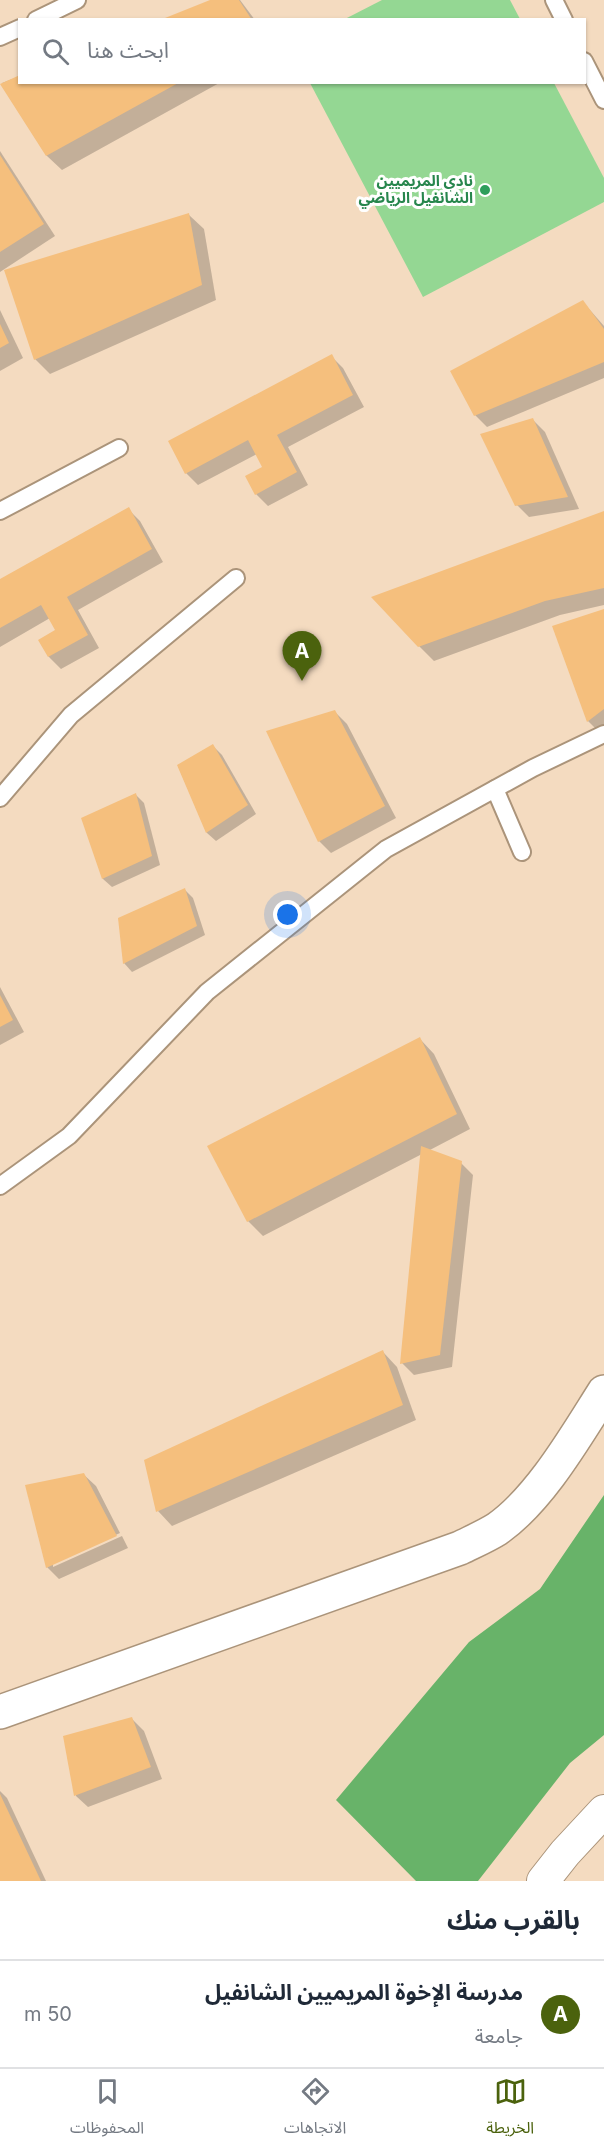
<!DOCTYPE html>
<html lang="ar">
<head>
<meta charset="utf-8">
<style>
	:root { --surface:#fff; --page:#f6f6f7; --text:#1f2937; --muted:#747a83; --line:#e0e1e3; --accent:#4b620d }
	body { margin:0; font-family:Inter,"Noto Sans Arabic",sans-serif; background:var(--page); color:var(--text); direction:rtl }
	.you { position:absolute; left:288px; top:915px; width:21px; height:21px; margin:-15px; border:4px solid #fff; border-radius:50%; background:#1a73e8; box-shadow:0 0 0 9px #1a73e833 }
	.badge { display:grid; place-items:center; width:39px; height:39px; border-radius:50%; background:var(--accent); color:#fff; font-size:20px; font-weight:700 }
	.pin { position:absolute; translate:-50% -50px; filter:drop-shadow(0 2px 3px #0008) }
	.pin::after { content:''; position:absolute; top:32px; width:21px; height:18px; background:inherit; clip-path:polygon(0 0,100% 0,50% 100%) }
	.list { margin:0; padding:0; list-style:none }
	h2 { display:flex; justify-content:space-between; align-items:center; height:78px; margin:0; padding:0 24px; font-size:26px }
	h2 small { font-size:20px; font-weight:400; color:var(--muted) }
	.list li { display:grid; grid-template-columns:39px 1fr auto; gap:18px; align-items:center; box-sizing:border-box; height:108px; padding:0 24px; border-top:2px solid var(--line) }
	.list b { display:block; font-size:22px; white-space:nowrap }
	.list p { margin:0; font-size:20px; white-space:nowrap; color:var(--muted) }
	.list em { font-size:20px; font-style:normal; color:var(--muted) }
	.icon { flex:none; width:33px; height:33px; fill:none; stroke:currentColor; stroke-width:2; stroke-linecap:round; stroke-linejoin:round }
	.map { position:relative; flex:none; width:604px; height:1881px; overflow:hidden; direction:ltr }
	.search { position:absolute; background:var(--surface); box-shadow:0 2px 4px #0004; left:18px; right:18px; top:18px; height:66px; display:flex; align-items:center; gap:15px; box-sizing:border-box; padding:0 21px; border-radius:0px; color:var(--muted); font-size:22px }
	.sheet { height:186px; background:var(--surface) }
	nav { display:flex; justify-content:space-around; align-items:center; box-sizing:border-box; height:84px; border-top:2px solid var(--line); background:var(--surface); font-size:16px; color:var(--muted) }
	nav a { display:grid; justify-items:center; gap:3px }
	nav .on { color:var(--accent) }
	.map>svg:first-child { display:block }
	.green { fill:#94d793 }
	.forest { fill:#68b369 }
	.shadow { fill:#0003 }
	.building { fill:#f5bf7d }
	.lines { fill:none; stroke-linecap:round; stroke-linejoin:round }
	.lane-casing { stroke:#ab947a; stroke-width:20 }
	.street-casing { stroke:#ab947a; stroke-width:34 }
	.secondary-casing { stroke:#ab947a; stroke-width:36 }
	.lane { stroke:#fff; stroke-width:16 }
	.street { stroke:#fff; stroke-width:32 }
	.secondary { stroke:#fff; stroke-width:33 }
	.leisure-dot { fill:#2e9e5b; stroke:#fff; stroke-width:2 }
	.labels { text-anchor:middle; stroke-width:6; stroke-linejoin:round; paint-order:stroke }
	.leisure-label { font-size:15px; font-weight:bold; fill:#27864d; stroke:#fff; text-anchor:end }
</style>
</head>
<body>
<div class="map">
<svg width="604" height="1881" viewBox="0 0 604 1881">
	<rect width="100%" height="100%" fill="#f4dbc0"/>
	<g class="green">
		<path d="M 382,0 L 510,0 L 520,19 L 345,19 Z"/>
		<path d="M 310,83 L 554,83 L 604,178 L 604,202 L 423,297 Z"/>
	</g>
	<path class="forest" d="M 604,1495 L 604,1735 L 570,1763 L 478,1881 L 416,1881 L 336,1800 L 469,1642 L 540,1589 Z"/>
	<g class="shadow">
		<path d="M 214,0 L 240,0 L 255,20 L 164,20 Z"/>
		<path d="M 20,76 L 20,82 L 221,82 L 62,170 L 47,156 L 2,83 Z"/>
		<path d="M 0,151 L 55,236 L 0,272 Z"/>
		<path d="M 189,215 L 204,229 L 216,300 L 50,374 L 35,359 Z"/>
		<path d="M 583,302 L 604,326 L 604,378 L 487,427 L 475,415 Z"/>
		<path d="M 0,310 L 23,358 L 0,371 Z"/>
		<path d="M 331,356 L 343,368 L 364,407 L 288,447 L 308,485 L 268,506 L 256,494 L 264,467 L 257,454 L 198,485 L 186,473 Z"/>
		<path d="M 533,420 L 545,432 L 579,509 L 529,517 L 517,505 Z"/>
		<path d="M 128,509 L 140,521 L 163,562 L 78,610 L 99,648 L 61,669 L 49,657 L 40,640 L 57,631 L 50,618 L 0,647 L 0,581 Z"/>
		<path d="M 604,514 L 604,605 L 560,615 L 434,661 L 419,646 Z"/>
		<path d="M 604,611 L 604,730 L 600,733 L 588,721 L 554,627 Z"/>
		<path d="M 335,712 L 347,724 L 396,818 L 331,853 L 319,841 Z"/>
		<path d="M 213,746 L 222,755 L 256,814 L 216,841 L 207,833 L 178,766 Z"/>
		<path d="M 135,794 L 144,803 L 160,865 L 112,887 L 103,879 L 83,819 Z"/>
		<path d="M 185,890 L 193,898 L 205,935 L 132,972 L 124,963 Z"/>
		<path d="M 0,987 L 24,1032 L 0,1045 Z"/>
		<path d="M 420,1039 L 434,1054 L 470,1129 L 428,1151 L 461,1163 L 473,1175 L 452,1367 L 414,1375 L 402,1363 L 422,1154 L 263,1236 L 248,1221 Z"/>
		<path d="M 383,1352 L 397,1367 L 416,1420 L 172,1526 L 158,1511 Z"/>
		<path d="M 83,1474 L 96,1486 L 120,1533 L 53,1563 L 53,1567 L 122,1536 L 128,1548 L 59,1579 L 47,1567 L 27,1486 Z"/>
		<path d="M 132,1719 L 144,1731 L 162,1779 L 88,1807 L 76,1796 L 65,1737 Z"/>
		<path d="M 0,1791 L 7,1798 L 46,1881 L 0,1881 Z"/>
	</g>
	<g class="building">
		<path d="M 210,0 L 239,0 L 252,20 L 160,20 Z"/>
		<path d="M 20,75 L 20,82 L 180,82 L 46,156 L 0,84 Z"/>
		<path d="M 0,155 L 44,224 L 0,252 Z"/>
		<path d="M 189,213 L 202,285 L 34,360 L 4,270 Z"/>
		<path d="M 583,300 L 604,329 L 604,362 L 474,416 L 450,371 Z"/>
		<path d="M 0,324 L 9,343 L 0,348 Z"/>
		<path d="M 332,354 L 353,395 L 277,435 L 297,472 L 255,495 L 245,476 L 262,467 L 248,440 L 185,474 L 168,441 Z"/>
		<path d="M 533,418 L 568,497 L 515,506 L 480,434 Z"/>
		<path d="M 129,507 L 152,549 L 67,597 L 88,635 L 48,657 L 38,640 L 55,630 L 41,605 L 0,628 L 0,579 Z"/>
		<path d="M 604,511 L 604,588 L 545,601 L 418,647 L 371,597 Z"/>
		<path d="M 604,609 L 604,709 L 587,722 L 552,626 Z"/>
		<path d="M 335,710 L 385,806 L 318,842 L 266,731 Z"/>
		<path d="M 213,744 L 248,805 L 206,833 L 177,765 Z"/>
		<path d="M 136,793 L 152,856 L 102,879 L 81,818 Z"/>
		<path d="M 185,888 L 197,926 L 123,964 L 118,918 Z"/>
		<path d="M 0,995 L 13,1020 L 0,1027 Z"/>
		<path d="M 420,1037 L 457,1114 L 247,1222 L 207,1146 Z"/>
		<path d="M 421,1146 L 462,1161 L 440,1355 L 400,1364 Z"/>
		<path d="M 383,1350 L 403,1405 L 156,1512 L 144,1460 Z"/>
		<path d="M 84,1473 L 117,1536 L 46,1568 L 25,1485 Z"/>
		<path d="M 132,1717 L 151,1767 L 74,1796 L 63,1736 Z"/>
		<path d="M 0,1794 L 41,1881 L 0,1881 Z"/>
	</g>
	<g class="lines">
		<defs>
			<g id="lane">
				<path d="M 554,0 L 564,20"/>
				<path d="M 36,20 L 77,0"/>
				<path d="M 0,37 L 20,28"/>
				<path d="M 584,61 L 604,100"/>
				<path d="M 0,511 L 119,448"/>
				<path d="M 495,789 L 522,852"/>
				<path d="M 0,798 L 71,715 L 236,578"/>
				<path d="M 0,1186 L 69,1136 L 207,992 L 386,849 L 533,768 L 604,734"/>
			</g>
			<path id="street" d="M 543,1881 L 565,1853 L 604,1811"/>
			<path id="secondary" d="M 0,1712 L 460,1548 C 472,1542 486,1536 497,1529 C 540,1499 576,1436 604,1392"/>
		</defs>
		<use href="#lane" class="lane-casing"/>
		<use href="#street" class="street-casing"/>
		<use href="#secondary" class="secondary-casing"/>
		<use href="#lane" class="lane"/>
		<use href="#street" class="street"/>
		<use href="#secondary" class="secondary"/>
	</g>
	<circle class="leisure-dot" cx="485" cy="190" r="6"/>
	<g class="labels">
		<g class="leisure-label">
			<text x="473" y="186">نادي المريميين<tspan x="473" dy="17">الشانفيل الرياضي</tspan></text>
		</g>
	</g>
</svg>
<div class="you"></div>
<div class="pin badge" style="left:302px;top:681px">A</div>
<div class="search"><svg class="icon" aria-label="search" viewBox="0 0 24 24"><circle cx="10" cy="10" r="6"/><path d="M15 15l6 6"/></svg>ابحث هنا</div>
</div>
<section class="sheet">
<h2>بالقرب منك<small></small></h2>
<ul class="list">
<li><span class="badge">A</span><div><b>مدرسة الإخوة المريميين الشانفيل</b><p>جامعة</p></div><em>50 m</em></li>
</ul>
</section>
<nav>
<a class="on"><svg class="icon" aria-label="map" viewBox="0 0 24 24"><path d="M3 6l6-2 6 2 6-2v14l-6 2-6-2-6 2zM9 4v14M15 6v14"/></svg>الخريطة</a>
<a><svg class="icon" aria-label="directions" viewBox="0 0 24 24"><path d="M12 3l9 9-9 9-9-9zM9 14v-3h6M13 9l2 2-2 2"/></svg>الاتجاهات</a>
<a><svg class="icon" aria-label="saved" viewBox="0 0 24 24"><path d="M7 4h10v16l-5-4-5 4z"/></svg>المحفوظات</a>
</nav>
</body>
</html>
